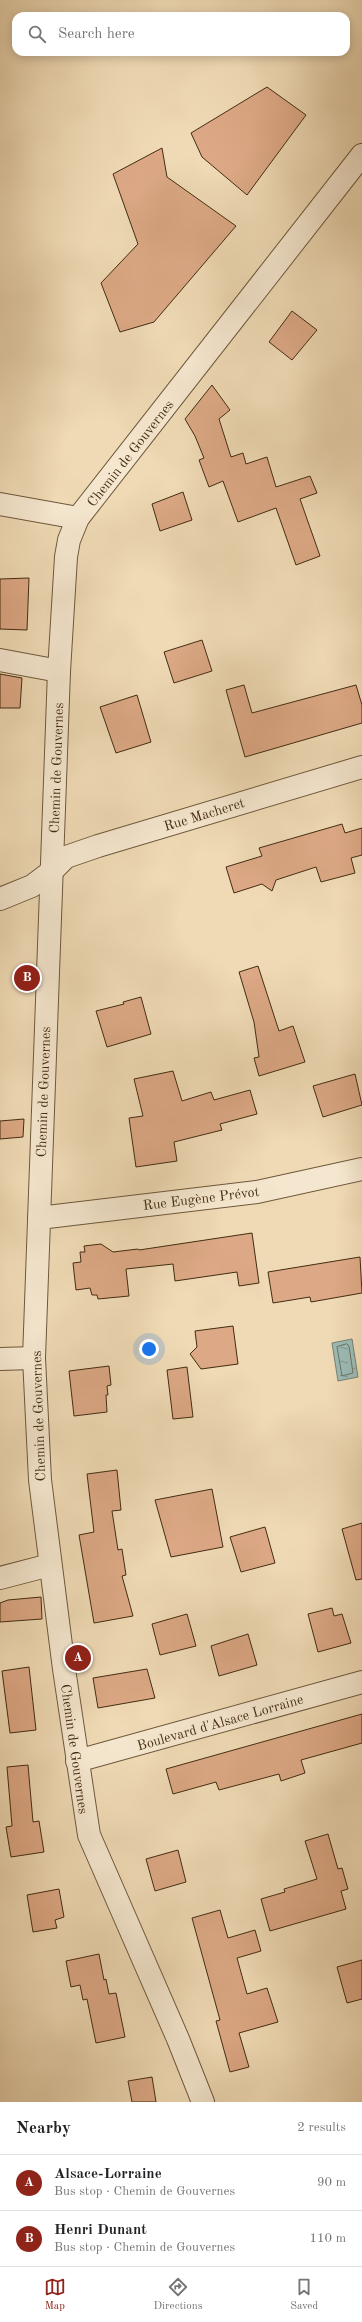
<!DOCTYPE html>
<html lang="en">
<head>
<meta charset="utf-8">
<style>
	:root { --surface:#fff; --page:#f2f2f2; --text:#202124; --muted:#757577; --line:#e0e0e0; --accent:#8f2418 }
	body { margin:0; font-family:"Old Standard TT",serif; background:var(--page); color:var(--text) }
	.you { position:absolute; left:149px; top:1349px; width:14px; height:14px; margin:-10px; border:3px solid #fff; border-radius:50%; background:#1a73e8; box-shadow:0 0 0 6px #1a73e833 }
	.badge { display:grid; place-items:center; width:26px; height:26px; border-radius:50%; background:var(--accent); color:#fff; font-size:13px; font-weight:700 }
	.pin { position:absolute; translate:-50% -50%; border:2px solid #fff; box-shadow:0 1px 4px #0006 }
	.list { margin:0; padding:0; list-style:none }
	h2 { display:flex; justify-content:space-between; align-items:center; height:52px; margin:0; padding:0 16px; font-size:17px }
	h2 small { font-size:13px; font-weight:400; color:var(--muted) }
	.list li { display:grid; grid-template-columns:26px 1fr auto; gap:12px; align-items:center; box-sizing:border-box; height:56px; padding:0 16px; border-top:1px solid var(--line) }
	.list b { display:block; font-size:15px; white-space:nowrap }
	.list p { margin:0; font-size:13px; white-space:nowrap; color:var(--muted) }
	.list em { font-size:13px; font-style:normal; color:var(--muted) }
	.icon { flex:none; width:22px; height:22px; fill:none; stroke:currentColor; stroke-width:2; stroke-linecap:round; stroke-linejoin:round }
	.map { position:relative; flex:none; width:362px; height:2102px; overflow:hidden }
	.search { position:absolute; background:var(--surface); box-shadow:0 2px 10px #0003; left:12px; right:12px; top:12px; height:44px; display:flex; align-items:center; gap:10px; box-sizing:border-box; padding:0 14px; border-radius:12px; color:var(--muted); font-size:15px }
	.sheet { height:164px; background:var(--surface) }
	nav { display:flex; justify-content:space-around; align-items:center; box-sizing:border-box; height:56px; border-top:1px solid var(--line); background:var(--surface); font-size:11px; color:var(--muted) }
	nav a { display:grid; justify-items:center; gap:2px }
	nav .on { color:var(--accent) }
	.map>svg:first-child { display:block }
	.water { fill:url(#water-ripples); stroke:#788173 }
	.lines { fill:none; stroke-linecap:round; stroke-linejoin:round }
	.shore { stroke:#6f7363; stroke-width:1 }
	.building { fill:#dca885; stroke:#432c12 }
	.minor-casing { stroke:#6e583b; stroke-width:24 }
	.tertiary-casing { stroke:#6e583b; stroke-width:24 }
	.minor { stroke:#f5e7cf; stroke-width:22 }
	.tertiary { stroke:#f5e7cf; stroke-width:22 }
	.labels { text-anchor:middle; stroke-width:3.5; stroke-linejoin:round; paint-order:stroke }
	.street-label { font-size:14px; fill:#432c12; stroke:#f5e7cf }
</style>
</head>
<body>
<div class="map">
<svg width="362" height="2102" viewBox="0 0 362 2102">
	<defs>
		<pattern id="water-ripples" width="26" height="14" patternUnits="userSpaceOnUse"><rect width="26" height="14" fill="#9bbab4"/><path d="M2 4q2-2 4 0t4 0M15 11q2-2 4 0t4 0" fill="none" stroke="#809791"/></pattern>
	</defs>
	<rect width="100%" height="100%" fill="#efdab5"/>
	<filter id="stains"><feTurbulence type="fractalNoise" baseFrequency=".005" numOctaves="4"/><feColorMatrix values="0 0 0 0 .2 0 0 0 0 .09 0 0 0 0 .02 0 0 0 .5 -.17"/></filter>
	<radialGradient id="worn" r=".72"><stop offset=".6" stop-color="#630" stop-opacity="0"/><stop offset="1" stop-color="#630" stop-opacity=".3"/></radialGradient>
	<path class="water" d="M 352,1339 L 358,1377 L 338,1381 L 332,1343 Z"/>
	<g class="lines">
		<path class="shore" d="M 347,1344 L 349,1346 L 353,1373 L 342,1376 L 337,1347 Z"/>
	</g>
	<g class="building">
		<path d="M 267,87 L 306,115 L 247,195 L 202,157 L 191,133 Z"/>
		<path d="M 162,148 L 167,177 L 236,226 L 154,322 L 120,332 L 101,283 L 138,244 L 113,174 Z"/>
		<path d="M 292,311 L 317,330 L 292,360 L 269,342 Z"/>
		<path d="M 212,385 L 230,410 L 219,419 L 231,457 L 243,453 L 246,464 L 267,457 L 276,487 L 310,476 L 317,493 L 300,499 L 320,556 L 296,565 L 276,508 L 238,522 L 223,481 L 209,487 L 199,460 L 204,458 L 195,436 L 185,419 Z"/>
		<path d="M 183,492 L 192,520 L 160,531 L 152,504 Z"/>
		<path d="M 29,578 L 27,630 L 0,629 L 0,579 Z"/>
		<path d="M 202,640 L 212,671 L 174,683 L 164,652 Z"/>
		<path d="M 0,674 L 22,678 L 20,708 L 0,708 Z"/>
		<path d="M 244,685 L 252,713 L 356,685 L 362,705 L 362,723 L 245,757 L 226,690 Z"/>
		<path d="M 137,695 L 151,742 L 116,753 L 100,707 Z"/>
		<path d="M 342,824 L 345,833 L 362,828 L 362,855 L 351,858 L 355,873 L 321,882 L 316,867 L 276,880 L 272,891 L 262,884 L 234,893 L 226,867 L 262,856 L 259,848 Z"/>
		<path d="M 258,966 L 279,1031 L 293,1026 L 305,1062 L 259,1076 L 254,1058 L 259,1057 L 254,1022 L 239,972 Z"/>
		<path d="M 141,997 L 151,1034 L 107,1047 L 96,1011 L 124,1004 L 123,1002 Z"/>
		<path d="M 173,1071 L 182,1101 L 211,1092 L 214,1100 L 250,1090 L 257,1114 L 220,1124 L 222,1130 L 174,1142 L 177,1161 L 136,1167 L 129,1118 L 143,1116 L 134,1079 Z"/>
		<path d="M 355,1074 L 362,1105 L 323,1117 L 313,1086 Z"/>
		<path d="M 24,1119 L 23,1137 L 0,1139 L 0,1121 Z"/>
		<path d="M 252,1233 L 259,1283 L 239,1286 L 237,1272 L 175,1281 L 173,1264 L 126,1269 L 129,1296 L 98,1299 L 97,1295 L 92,1295 L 90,1288 L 76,1290 L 73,1263 L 81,1262 L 80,1252 L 85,1252 L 84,1246 L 101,1244 L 113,1252 L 138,1249 L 139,1250 Z"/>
		<path d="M 360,1257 L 362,1293 L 311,1302 L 310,1297 L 273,1303 L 268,1272 Z"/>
		<path d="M 233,1326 L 238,1364 L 201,1369 L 190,1354 L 197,1347 L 195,1331 Z"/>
		<path d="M 109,1366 L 111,1385 L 107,1386 L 108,1395 L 106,1395 L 107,1412 L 74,1416 L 69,1371 Z"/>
		<path d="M 187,1367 L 193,1417 L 173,1419 L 167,1370 Z"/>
		<path d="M 117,1470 L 121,1510 L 112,1511 L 118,1550 L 122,1549 L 126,1575 L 122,1576 L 133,1616 L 94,1623 L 79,1535 L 94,1532 L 87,1474 Z"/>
		<path d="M 212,1489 L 223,1547 L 171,1557 L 155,1500 Z"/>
		<path d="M 362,1523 L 362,1579 L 356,1580 L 342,1529 Z"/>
		<path d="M 265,1527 L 275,1563 L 241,1572 L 230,1537 Z"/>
		<path d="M 41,1597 L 42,1619 L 0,1622 L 0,1603 L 8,1600 Z"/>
		<path d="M 332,1608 L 334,1616 L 342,1614 L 351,1643 L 318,1652 L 308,1614 Z"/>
		<path d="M 187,1614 L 196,1646 L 160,1655 L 152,1624 Z"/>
		<path d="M 248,1634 L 257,1665 L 219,1676 L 211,1646 Z"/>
		<path d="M 29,1667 L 36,1730 L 10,1733 L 2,1671 Z"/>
		<path d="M 147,1669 L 155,1698 L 98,1708 L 93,1678 Z"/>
		<path d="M 362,1714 L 362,1743 L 301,1760 L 305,1773 L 281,1781 L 279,1774 L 219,1790 L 216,1782 L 173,1794 L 166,1769 Z"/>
		<path d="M 28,1765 L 33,1822 L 39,1821 L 44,1852 L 11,1857 L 6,1827 L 12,1826 L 7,1767 Z"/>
		<path d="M 328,1834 L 338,1869 L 342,1868 L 348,1889 L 341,1891 L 346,1909 L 270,1931 L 261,1899 L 285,1892 L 284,1889 L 317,1879 L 305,1841 Z"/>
		<path d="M 178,1850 L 186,1882 L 155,1891 L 146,1859 Z"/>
		<path d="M 59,1889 L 64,1917 L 55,1920 L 57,1928 L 33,1932 L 27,1895 Z"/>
		<path d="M 220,1910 L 228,1938 L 255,1930 L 261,1951 L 237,1958 L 247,1994 L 267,1988 L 278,2022 L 239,2033 L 249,2067 L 230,2072 L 216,2021 L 220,2020 L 192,1918 Z"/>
		<path d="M 99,1954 L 104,1980 L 106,1979 L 109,1994 L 116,1993 L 125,2037 L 96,2043 L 87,1999 L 83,2000 L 80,1985 L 71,1987 L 66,1961 Z"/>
		<path d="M 362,1960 L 362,1999 L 347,2003 L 337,1967 Z"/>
		<path d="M 152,2077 L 156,2102 L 132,2102 L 128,2081 Z"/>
	</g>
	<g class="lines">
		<defs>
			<g id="minor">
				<path d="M 0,504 L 78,518"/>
				<path d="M 0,660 L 59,671"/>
				<path d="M 0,899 L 32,886 L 52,871"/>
				<path d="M 39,1218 L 257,1192 L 362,1169"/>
				<path d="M 0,1359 L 34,1358"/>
				<path d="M 0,1578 L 50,1565"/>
				<path d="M 77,1761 L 362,1682"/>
			</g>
			<g id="tertiary">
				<path d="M 52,871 L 66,857 L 98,846 L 362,767"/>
				<path d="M 203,2102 L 178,2039 L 89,1835 L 64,1669 L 40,1480 L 34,1358 L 59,671 L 66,557 L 69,540 L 78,518 L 362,155"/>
			</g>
		</defs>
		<use href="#minor" class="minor-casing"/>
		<use href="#tertiary" class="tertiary-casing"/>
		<use href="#minor" class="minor"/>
		<use href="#tertiary" class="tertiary"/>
	</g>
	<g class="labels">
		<g class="street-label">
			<text transform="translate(130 453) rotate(-52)" y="5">Chemin de Gouvernes</text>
			<text transform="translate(56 768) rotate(-88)" y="5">Chemin de Gouvernes</text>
			<text transform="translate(204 814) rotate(-17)" y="5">Rue Macheret</text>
			<text transform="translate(43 1092) rotate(-88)" y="5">Chemin de Gouvernes</text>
			<text transform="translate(201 1198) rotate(-7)" y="5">Rue Eugène Prévot</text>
			<text transform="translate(38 1416) rotate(-92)" y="5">Chemin de Gouvernes</text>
			<text transform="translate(220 1722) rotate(-16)" y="5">Boulevard d'Alsace Lorraine</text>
			<text transform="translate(75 1749) rotate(82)" y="5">Chemin de Gouvernes</text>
		</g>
	</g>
	<rect width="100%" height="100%" filter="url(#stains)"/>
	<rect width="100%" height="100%" fill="url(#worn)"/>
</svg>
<div class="you"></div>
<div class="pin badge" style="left:78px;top:1658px">A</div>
<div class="pin badge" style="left:27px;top:978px">B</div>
<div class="search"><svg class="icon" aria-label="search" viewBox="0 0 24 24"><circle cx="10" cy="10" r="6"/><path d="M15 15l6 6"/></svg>Search here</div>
</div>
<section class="sheet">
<h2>Nearby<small>2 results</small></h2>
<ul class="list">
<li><span class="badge">A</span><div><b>Alsace-Lorraine</b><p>Bus stop · Chemin de Gouvernes</p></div><em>90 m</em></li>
<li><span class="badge">B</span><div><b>Henri Dunant</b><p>Bus stop · Chemin de Gouvernes</p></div><em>110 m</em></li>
</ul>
</section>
<nav>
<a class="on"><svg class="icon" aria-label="map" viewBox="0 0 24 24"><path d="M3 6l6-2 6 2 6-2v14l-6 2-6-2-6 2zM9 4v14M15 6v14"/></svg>Map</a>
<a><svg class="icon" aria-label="directions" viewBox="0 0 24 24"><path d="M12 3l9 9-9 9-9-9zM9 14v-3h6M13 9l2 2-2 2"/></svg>Directions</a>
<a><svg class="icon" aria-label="saved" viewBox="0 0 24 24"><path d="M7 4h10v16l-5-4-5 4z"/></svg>Saved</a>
</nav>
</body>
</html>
